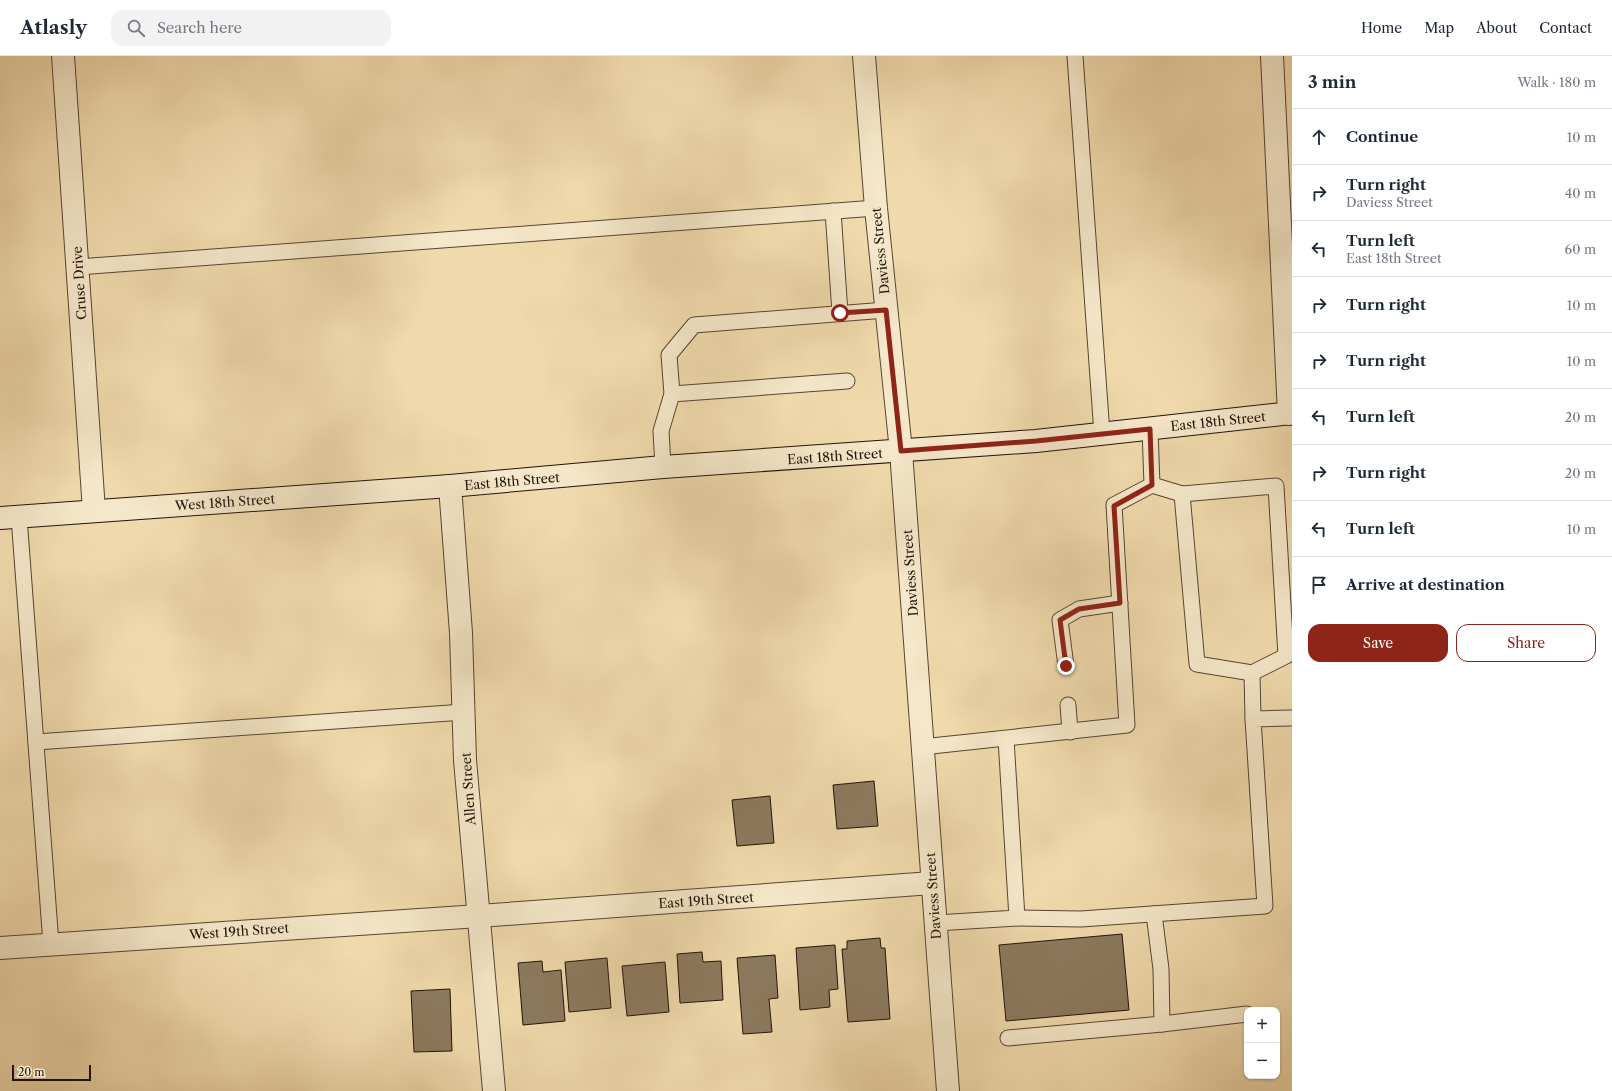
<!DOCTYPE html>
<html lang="en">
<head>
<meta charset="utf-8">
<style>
	:root { --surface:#fff; --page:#f2f2f3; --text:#1f2937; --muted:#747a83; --line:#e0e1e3; --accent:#8f2418 }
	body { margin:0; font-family:"Libre Caslon Text",serif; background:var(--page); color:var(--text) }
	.controls { position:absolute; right:12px; bottom:12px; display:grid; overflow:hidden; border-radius:8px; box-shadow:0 1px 3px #0004 }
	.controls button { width:36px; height:36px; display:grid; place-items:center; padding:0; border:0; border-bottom:1px solid var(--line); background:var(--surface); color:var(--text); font:20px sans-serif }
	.scale { position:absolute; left:12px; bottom:10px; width:79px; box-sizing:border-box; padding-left:4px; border:2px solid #22130b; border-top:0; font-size:11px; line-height:14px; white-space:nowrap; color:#22130b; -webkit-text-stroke:3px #f5e7c9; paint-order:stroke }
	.stop { position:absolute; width:12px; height:12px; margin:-9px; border:3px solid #8f2418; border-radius:50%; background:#fff }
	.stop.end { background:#8f2418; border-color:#fff; box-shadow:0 1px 4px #0008 }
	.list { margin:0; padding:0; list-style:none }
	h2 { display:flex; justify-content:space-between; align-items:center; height:52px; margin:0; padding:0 16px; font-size:17px }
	h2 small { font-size:13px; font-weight:400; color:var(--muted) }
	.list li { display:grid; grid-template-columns:26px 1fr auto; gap:12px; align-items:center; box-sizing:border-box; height:56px; padding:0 16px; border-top:1px solid var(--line) }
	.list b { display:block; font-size:15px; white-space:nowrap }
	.list p { margin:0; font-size:13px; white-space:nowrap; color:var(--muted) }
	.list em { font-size:13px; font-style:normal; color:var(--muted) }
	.actions { display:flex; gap:8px; padding:12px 16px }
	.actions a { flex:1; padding:9px 0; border:1px solid var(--accent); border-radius:12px; text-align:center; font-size:14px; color:var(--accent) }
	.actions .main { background:var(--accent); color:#fff }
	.icon { flex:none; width:22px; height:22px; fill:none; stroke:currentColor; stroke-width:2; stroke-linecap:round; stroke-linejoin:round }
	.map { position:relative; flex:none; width:1292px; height:1035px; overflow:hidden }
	header { display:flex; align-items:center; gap:24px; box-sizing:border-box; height:56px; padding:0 20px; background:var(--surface); border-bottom:1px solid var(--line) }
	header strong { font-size:19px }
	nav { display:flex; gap:22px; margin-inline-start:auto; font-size:14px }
	.search { width:280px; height:36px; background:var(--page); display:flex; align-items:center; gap:10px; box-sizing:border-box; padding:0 14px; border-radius:12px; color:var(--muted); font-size:15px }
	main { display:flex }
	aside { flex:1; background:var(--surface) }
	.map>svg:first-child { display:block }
	.building { fill:#8d7a5f; stroke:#22130b }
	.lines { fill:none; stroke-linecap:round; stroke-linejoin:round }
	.lane-casing { stroke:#564533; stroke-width:17 }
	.street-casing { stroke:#564533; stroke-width:24 }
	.secondary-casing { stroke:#22130b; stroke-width:24 }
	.lane { stroke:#f5e7c9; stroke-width:15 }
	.street { stroke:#f5e7c9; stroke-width:22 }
	.secondary { stroke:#f5e7c9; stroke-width:22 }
	.route { stroke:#8f2418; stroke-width:5 }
	.labels { text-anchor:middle; stroke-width:3; stroke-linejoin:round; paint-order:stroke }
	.street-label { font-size:13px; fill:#22130b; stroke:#f5e7c9 }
</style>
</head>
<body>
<header>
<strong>Atlasly</strong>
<div class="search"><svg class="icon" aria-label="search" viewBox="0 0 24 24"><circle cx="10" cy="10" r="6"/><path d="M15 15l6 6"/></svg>Search here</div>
<nav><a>Home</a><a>Map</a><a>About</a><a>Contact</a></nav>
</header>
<main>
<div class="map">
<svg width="1292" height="1035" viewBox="0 0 1292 1035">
	<rect width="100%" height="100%" fill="#f0daac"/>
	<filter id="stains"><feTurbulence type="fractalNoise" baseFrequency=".005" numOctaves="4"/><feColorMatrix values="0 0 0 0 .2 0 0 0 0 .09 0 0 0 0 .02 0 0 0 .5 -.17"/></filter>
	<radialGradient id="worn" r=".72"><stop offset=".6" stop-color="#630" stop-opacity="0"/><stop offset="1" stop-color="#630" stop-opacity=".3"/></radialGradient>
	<g class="building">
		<path d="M 874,725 L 878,770 L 837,773 L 833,729 Z"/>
		<path d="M 770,740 L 774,787 L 737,790 L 732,744 Z"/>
		<path d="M 1122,878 L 1129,954 L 1006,965 L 999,889 Z"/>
		<path d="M 880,882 L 881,892 L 885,892 L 890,963 L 848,966 L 842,893 L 847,893 L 847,885 Z"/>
		<path d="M 835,889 L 838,933 L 829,934 L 830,951 L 800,954 L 796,892 Z"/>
		<path d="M 702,896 L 703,906 L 721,905 L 723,944 L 680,947 L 677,898 Z"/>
		<path d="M 775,899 L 778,942 L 769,943 L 772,976 L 743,978 L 737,902 Z"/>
		<path d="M 607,902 L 611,952 L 569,956 L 565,906 Z"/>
		<path d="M 542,905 L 543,916 L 561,914 L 565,965 L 523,969 L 518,907 Z"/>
		<path d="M 665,906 L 669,956 L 627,960 L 622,910 Z"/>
		<path d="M 450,933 L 452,995 L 414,996 L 411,935 Z"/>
	</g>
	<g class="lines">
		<defs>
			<g id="lane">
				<path d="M 1075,0 L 1102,378"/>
				<path d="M 833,155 L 840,257"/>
				<path d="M 78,211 L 876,152"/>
				<path d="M 672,338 L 847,325"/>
				<path d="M 663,411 L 661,375 L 672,338 L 669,299 L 694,269 L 886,254"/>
				<path d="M 1152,429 L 1182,438 L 1276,430 L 1286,600 L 1252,617 L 1253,663"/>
				<path d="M 1182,438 L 1197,608 L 1252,617"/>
				<path d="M 19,461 L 51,888"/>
				<path d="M 1066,610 L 1060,564 L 1079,553 L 1120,547"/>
				<path d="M 1068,649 L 1070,676"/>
				<path d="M 36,686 L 464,656"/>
				<path d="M 922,691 L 1127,669 L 1114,449 L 1152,429 L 1150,373"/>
				<path d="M 1017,862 L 1081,863 L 1265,850 L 1253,663 L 1292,662"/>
				<path d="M 936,867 L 1017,862 L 1006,683"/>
				<path d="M 1162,968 L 1247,958"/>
				<path d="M 1008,982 L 1162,968 L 1161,913 L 1154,858"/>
			</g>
			<g id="street">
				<path d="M 63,0 L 94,455"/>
				<path d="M 864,0 L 876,152 L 901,395 L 948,1035"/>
				<path d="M 1272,0 L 1289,358"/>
				<path d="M 450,430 L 461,577 L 465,704 L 494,1035"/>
				<path d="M 0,892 L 479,860 L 932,827"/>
			</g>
			<path id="secondary" d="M 0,462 L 450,430 L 663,411 L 1036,385 L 1292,357"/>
		</defs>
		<use href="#lane" class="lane-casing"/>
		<use href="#street" class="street-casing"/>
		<use href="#secondary" class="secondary-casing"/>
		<use href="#lane" class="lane"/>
		<use href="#street" class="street"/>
		<use href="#secondary" class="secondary"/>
	</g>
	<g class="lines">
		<path class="route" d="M 840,257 L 886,254 L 901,395 L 1036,385 L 1150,373 L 1152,429 L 1114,450 L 1120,547 L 1079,553 L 1060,564 L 1066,610"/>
	</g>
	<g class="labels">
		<g class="street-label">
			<text transform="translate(880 195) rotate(-96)" y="5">Daviess Street</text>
			<text transform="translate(79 227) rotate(-94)" y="5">Cruse Drive</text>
			<text transform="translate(1218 365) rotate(-6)" y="5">East 18th Street</text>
			<text transform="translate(835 400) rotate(-4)" y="5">East 18th Street</text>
			<text transform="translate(512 425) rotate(-5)" y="5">East 18th Street</text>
			<text transform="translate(225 446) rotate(-4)" y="5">West 18th Street</text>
			<text transform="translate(910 517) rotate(-94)" y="5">Daviess Street</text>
			<text transform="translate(468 733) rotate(-94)" y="5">Allen Street</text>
			<text transform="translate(933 840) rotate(-94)" y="5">Daviess Street</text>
			<text transform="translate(706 844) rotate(-4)" y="5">East 19th Street</text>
			<text transform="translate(239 875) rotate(-4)" y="5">West 19th Street</text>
		</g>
	</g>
	<rect width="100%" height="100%" filter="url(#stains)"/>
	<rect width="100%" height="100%" fill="url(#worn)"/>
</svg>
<div class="controls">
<button>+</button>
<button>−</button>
</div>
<div class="scale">20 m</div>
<div class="stop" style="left:840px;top:257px"></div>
<div class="stop end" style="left:1066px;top:610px"></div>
</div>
<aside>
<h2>3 min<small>Walk · 180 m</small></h2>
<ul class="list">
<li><svg class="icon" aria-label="ahead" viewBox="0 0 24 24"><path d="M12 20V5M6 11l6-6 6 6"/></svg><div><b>Continue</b></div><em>10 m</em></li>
<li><svg class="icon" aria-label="right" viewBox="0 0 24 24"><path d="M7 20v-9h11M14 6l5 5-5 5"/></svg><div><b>Turn right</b><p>Daviess Street</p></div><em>40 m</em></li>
<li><svg class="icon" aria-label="left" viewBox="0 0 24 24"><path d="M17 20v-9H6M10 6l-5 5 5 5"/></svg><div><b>Turn left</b><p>East 18th Street</p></div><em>60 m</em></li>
<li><svg class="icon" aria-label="right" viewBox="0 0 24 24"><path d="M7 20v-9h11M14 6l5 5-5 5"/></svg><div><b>Turn right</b></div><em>10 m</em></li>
<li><svg class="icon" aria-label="right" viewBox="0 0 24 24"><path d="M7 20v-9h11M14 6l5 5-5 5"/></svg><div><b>Turn right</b></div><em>10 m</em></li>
<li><svg class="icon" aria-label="left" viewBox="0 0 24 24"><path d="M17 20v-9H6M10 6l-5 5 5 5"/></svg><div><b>Turn left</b></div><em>20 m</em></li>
<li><svg class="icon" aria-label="right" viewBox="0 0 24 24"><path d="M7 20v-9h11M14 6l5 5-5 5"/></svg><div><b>Turn right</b></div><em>20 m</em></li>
<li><svg class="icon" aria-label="left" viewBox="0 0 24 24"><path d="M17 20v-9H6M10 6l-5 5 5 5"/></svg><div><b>Turn left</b></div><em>10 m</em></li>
<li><svg class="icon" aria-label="arrive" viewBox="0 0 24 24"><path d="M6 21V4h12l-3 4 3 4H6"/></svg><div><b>Arrive at destination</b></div></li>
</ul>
<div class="actions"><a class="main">Save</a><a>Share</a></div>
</aside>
</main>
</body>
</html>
